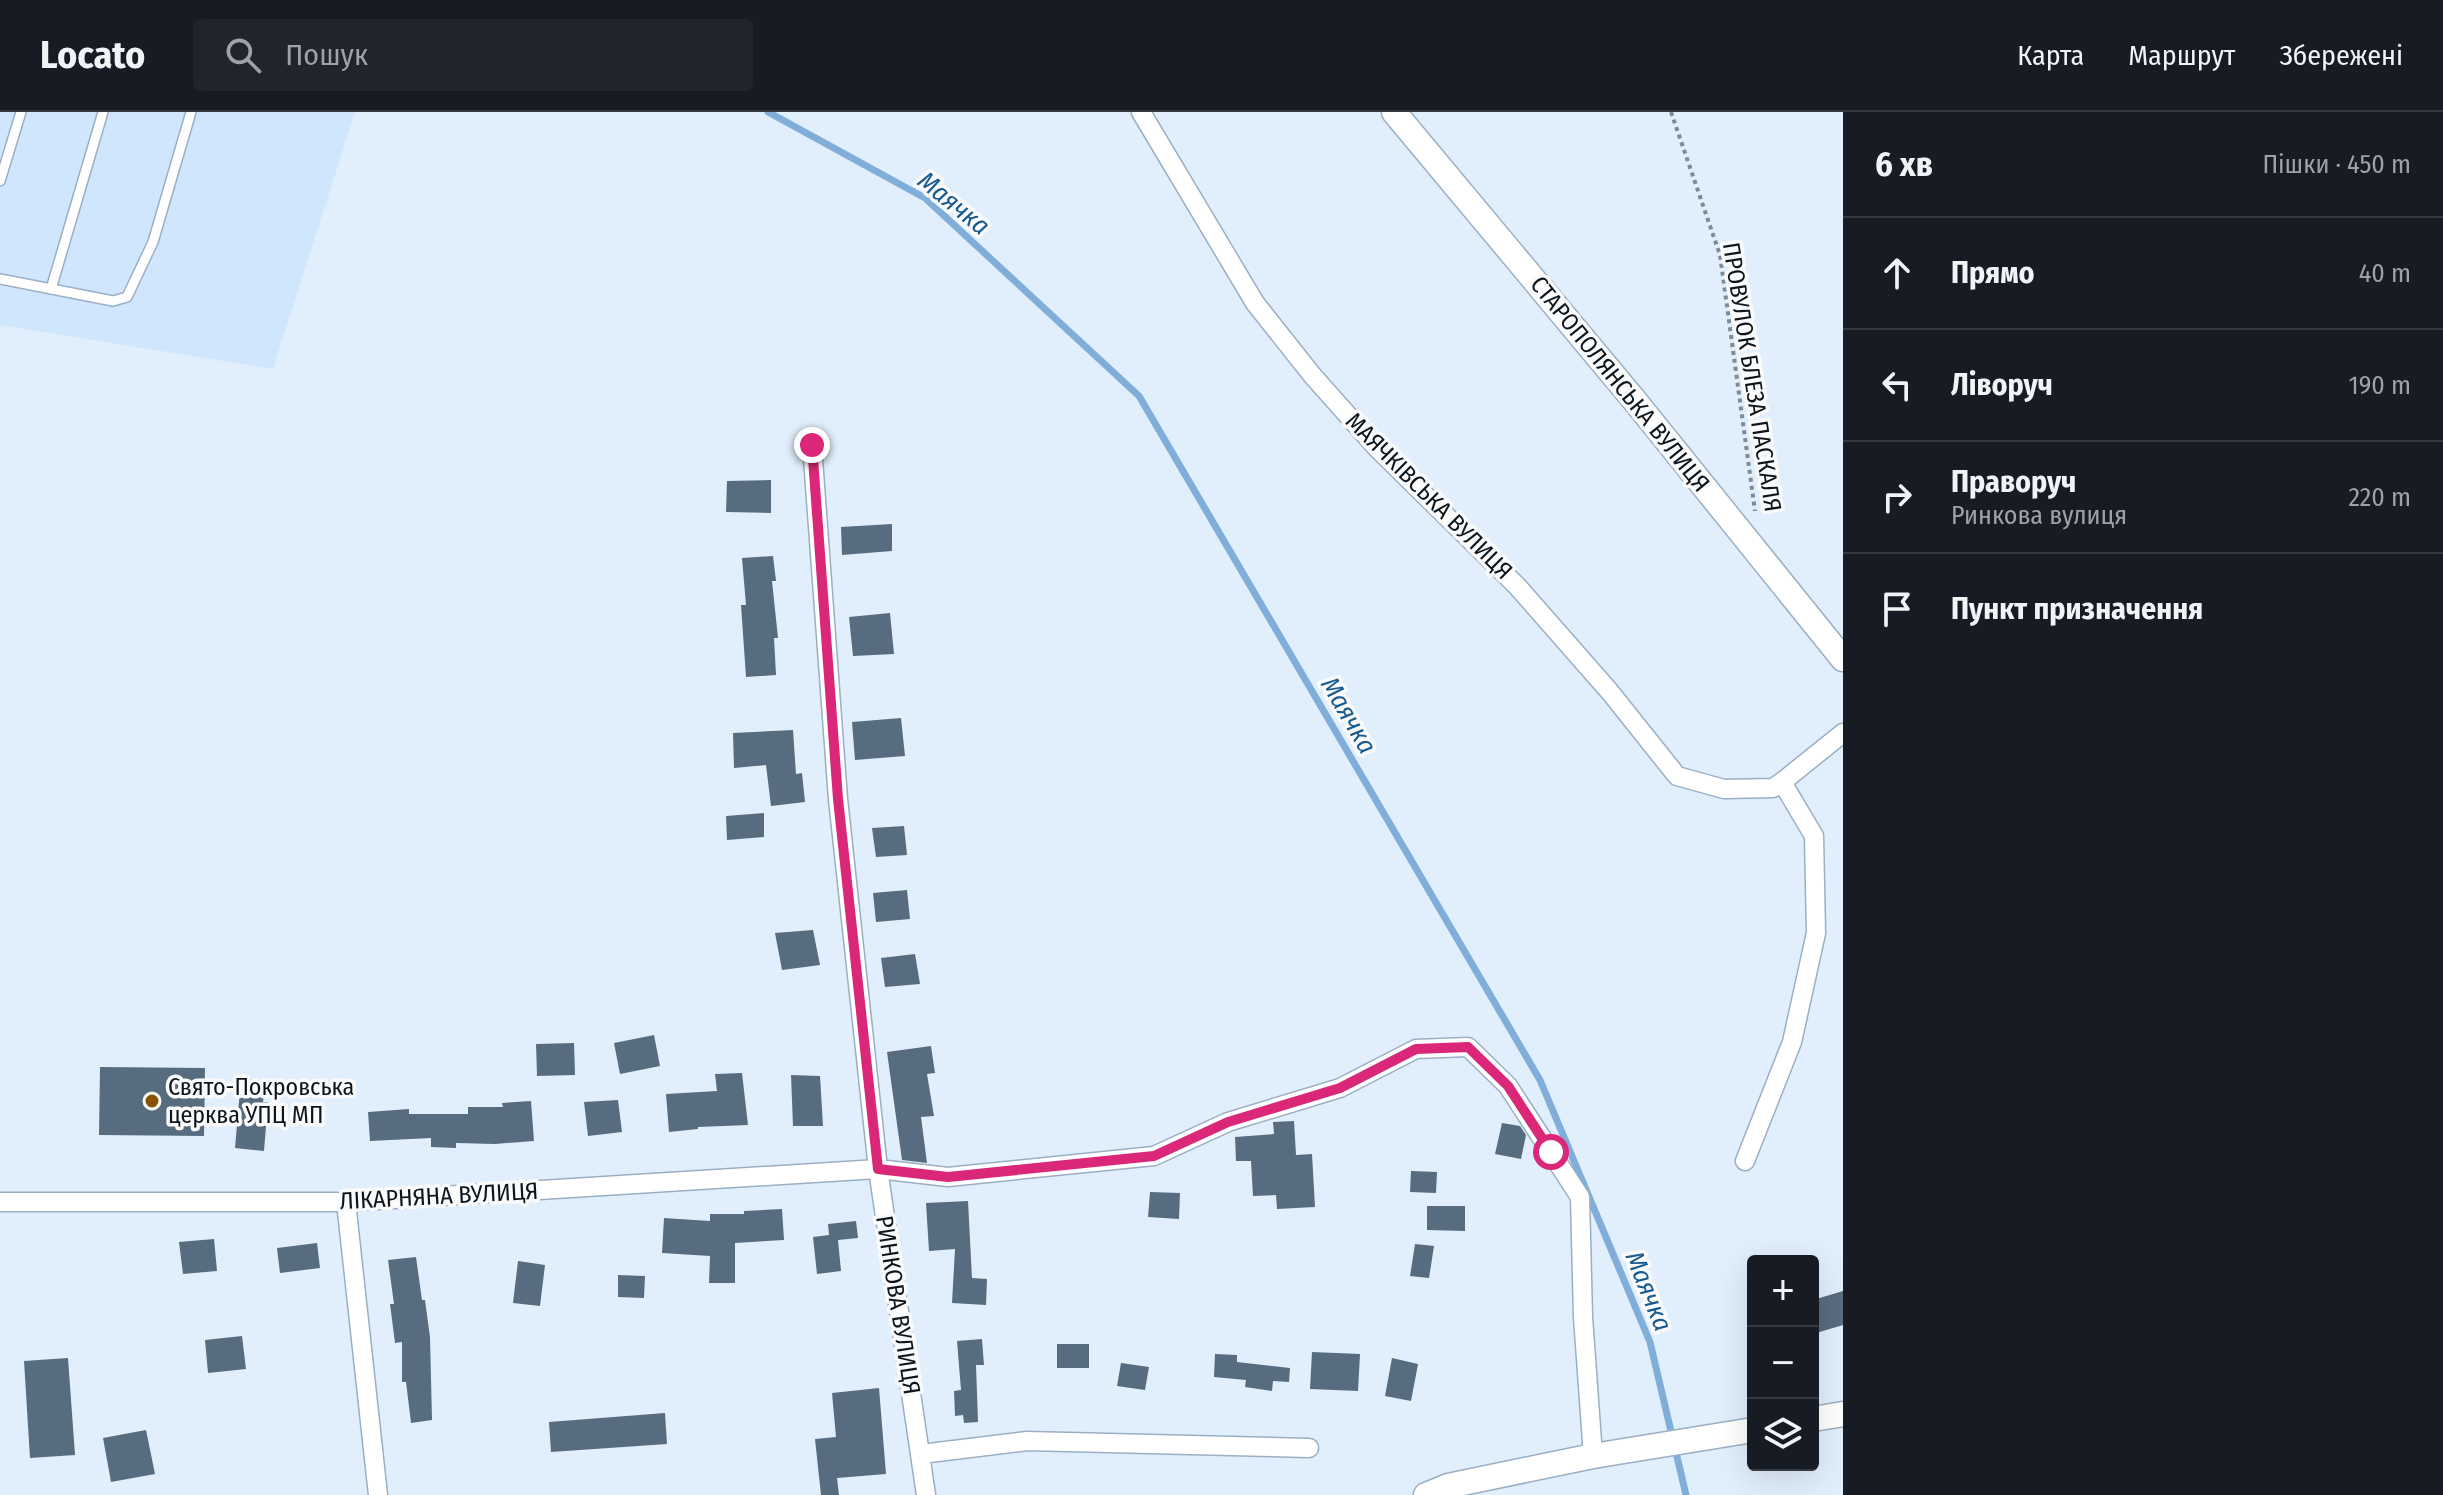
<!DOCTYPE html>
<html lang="uk">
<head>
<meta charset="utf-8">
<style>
	:root { --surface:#171b24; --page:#20242c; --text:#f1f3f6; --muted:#9ea1a6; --line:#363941 }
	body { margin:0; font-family:"Fira Sans Condensed",sans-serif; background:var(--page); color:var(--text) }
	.controls { position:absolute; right:24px; bottom:24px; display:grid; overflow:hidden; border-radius:8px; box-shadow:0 8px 32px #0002 }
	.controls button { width:72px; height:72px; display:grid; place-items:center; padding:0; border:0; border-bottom:2px solid var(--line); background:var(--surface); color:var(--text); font:40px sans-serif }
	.stop { position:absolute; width:24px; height:24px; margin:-18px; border:6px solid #db2777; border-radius:50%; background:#fff }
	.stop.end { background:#db2777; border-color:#fff; box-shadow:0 2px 8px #0008 }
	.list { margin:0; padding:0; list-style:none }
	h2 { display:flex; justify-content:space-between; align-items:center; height:104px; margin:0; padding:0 32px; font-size:34px }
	h2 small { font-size:26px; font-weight:400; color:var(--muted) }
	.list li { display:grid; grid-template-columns:52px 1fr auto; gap:24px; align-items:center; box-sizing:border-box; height:112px; padding:0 32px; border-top:2px solid var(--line) }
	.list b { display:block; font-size:30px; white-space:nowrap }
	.list p { margin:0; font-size:26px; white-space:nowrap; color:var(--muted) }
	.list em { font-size:26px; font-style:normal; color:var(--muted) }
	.icon { flex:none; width:44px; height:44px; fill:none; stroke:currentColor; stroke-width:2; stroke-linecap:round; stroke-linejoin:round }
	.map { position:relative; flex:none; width:1843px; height:1383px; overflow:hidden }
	header { display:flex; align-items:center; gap:48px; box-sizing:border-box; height:112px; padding:0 40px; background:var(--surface); border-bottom:2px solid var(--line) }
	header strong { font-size:38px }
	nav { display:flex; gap:44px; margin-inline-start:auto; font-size:28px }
	.search { width:560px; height:72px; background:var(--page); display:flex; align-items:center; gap:20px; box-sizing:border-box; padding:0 28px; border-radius:8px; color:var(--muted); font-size:30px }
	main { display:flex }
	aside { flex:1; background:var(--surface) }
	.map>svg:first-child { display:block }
	.built { fill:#d0e6fd }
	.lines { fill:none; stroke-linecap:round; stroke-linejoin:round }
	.stream { stroke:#81aed9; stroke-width:7 }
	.building { fill:#586c7f }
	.lane-casing { stroke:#9aafc4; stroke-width:12 }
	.street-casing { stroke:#9aafc4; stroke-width:21 }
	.secondary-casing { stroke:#9aafc4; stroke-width:27 }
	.path { stroke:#7e8a94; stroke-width:4; stroke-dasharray:4 4; stroke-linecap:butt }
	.lane { stroke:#fff; stroke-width:9 }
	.street { stroke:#fff; stroke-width:18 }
	.secondary { stroke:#fff; stroke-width:24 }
	.route { stroke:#db2777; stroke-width:10 }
	.poi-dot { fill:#885300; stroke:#fafafa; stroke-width:3 }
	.labels { text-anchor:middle; stroke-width:7; stroke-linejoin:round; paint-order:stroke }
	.street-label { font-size:24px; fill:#0d151c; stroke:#fafafa }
	.poi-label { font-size:24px; fill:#0d151c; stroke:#fafafa; text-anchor:start }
	.water-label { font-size:26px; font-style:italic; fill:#175a90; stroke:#fafafa }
</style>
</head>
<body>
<header>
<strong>Locato</strong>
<div class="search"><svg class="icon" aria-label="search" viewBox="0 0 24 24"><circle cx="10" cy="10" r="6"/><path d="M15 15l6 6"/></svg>Пошук</div>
<nav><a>Карта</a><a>Маршрут</a><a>Збережені</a></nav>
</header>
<main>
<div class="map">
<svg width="1843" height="1383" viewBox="0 0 1843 1383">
	<rect width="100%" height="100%" fill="#e1effc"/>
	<path class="built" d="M 0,0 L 355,0 L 273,257 L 0,213 Z"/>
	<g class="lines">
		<path class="stream" d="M 768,0 L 925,86 L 1139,284 L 1540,968 L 1650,1230 L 1686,1383"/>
	</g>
	<g class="building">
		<path d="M 771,368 L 771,401 L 726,400 L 727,369 Z"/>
		<path d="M 892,412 L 892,439 L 842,443 L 841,415 Z"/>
		<path d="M 773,444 L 776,469 L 772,469 L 778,526 L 774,526 L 776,563 L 746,565 L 741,493 L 746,493 L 742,446 Z"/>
		<path d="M 890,501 L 894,542 L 853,544 L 849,505 Z"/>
		<path d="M 901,606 L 905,644 L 855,648 L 852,610 Z"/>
		<path d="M 793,618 L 796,662 L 802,661 L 805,690 L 771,694 L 766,653 L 734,656 L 733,621 Z"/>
		<path d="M 764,701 L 764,725 L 727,728 L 726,704 Z"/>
		<path d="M 904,714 L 907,743 L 876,745 L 872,716 Z"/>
		<path d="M 907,778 L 910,807 L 876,810 L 873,781 Z"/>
		<path d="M 813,818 L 820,853 L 782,858 L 775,821 Z"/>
		<path d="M 915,842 L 920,872 L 885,875 L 881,846 Z"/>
		<path d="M 654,923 L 660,954 L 620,962 L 614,931 Z"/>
		<path d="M 574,931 L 575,963 L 537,964 L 536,932 Z"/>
		<path d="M 931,934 L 935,961 L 927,962 L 934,1004 L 921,1005 L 927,1051 L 902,1048 L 887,940 Z"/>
		<path d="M 100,955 L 205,956 L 204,1024 L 99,1023 Z"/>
		<path d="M 742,961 L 748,1013 L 698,1015 L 698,1017 L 669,1020 L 666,982 L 717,979 L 715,962 Z"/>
		<path d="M 791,963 L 820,964 L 823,1014 L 793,1014 Z"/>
		<path d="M 241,966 L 258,968 L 257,975 L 265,975 L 263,990 L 268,990 L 264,1039 L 235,1036 Z"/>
		<path d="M 618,988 L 622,1020 L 588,1024 L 584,990 Z"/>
		<path d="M 531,989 L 534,1029 L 495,1032 L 456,1031 L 456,1036 L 431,1035 L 431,1026 L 370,1029 L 368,1000 L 409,997 L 409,1002 L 468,1002 L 468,995 L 503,995 L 502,991 Z"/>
		<path d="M 1294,1009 L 1296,1043 L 1312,1042 L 1315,1095 L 1277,1097 L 1276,1083 L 1253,1084 L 1251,1049 L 1236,1049 L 1235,1025 L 1274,1022 L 1273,1010 Z"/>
		<path d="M 1502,1011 L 1520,1014 L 1526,1023 L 1521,1047 L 1495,1042 Z"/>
		<path d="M 1411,1059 L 1437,1060 L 1436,1081 L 1410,1080 Z"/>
		<path d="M 1150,1080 L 1180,1081 L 1179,1107 L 1148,1105 Z"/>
		<path d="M 968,1089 L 972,1166 L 987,1167 L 986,1193 L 952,1191 L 955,1137 L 929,1139 L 926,1091 Z"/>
		<path d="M 1427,1094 L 1465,1094 L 1465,1119 L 1427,1118 Z"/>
		<path d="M 782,1097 L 784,1128 L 735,1131 L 735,1171 L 709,1171 L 710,1144 L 662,1141 L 664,1106 L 710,1109 L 710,1102 L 744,1102 L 744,1099 Z"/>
		<path d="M 856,1109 L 858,1126 L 838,1128 L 841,1159 L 817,1162 L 813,1125 L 829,1123 L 828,1112 Z"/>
		<path d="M 214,1127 L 217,1159 L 183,1162 L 179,1130 Z"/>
		<path d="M 317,1131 L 320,1156 L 280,1161 L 277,1136 Z"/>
		<path d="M 1415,1132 L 1434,1134 L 1429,1166 L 1410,1164 Z"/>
		<path d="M 416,1145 L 422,1188 L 425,1188 L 430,1225 L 432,1308 L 411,1311 L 406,1270 L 402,1270 L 402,1230 L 395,1231 L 390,1192 L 394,1192 L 388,1148 Z"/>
		<path d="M 518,1149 L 545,1153 L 540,1194 L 513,1191 Z"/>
		<path d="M 618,1163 L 645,1164 L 644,1186 L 618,1185 Z"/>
		<path d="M 1843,1179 L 1843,1213 L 1813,1222 L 1813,1188 Z"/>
		<path d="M 242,1224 L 246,1257 L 208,1261 L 205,1228 Z"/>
		<path d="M 982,1227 L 984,1253 L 976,1253 L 978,1310 L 964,1311 L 963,1303 L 955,1304 L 954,1279 L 961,1278 L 957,1229 Z"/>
		<rect x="1057" y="1232" width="32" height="24"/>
		<path d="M 1312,1240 L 1360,1242 L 1358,1279 L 1310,1277 Z"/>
		<path d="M 1215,1242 L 1237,1243 L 1237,1250 L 1290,1256 L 1289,1270 L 1273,1269 L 1272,1279 L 1245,1275 L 1246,1268 L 1214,1265 Z"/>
		<path d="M 68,1246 L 75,1343 L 30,1346 L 24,1249 Z"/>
		<path d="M 1392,1246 L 1418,1252 L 1411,1289 L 1385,1284 Z"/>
		<path d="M 1121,1251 L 1149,1255 L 1145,1278 L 1117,1274 Z"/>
		<path d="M 879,1276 L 886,1362 L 837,1366 L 839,1383 L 821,1383 L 815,1327 L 836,1325 L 832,1281 Z"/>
		<path d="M 665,1301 L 667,1332 L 551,1340 L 549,1310 Z"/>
		<path d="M 146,1318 L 155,1362 L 111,1370 L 103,1326 Z"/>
	</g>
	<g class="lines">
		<defs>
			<g id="lane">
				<path d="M 0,69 L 21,0"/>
				<path d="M 0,167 L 113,189 L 127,185 L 153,130 L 191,0"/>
				<path d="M 51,177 L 103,0"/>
			</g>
			<g id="street">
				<path d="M 1141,0 L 1255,191 L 1312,263 L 1376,335 L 1517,474 L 1610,580 L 1677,664 L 1724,677 L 1773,676 L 1782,670"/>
				<path d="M 812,333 L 838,687 L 878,1057 L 926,1383"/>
				<path d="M 1745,1049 L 1792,930 L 1816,821 L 1814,724 L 1782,670 L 1843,621"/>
				<path d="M 0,1090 L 346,1090 L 878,1057 L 948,1065 L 1154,1044 L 1228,1010 L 1340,976 L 1416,937 L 1468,935 L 1508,974 L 1580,1085 L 1583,1205 L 1593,1344"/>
				<path d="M 346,1090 L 378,1383"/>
				<path d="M 921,1342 L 1027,1329 L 1309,1336"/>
			</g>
			<g id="secondary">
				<path d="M 1394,0 L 1635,289 L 1843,547"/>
				<path d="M 1813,1307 L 1843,1302"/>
				<path d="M 1426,1383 L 1448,1374 L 1593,1344 L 1753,1318"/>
			</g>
		</defs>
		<use href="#lane" class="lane-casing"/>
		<use href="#street" class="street-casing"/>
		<use href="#secondary" class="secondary-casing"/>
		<path class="path" d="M 1671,0 L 1720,143 L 1755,399"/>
		<use href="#lane" class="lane"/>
		<use href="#street" class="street"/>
		<use href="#secondary" class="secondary"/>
	</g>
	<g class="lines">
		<path class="route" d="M 812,333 L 838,687 L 878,1057 L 948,1065 L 1154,1044 L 1228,1010 L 1340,976 L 1416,937 L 1468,935 L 1508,974 L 1551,1040"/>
	</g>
	<circle class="poi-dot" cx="152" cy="989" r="8"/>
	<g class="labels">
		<g class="street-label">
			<text transform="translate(1752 265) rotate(81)" y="8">ПРОВУЛОК БЛЕЗА ПАСКАЛЯ</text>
			<text transform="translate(1620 272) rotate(51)" y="8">СТАРОПОЛЯНСЬКА ВУЛИЦЯ</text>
			<text transform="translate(1429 384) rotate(45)" y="8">МАЯЧКІВСЬКА ВУЛИЦЯ</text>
			<text transform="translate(439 1084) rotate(-3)" y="8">ЛІКАРНЯНА ВУЛИЦЯ</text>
			<text transform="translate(898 1193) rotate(81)" y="8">РИНКОВА ВУЛИЦЯ</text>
		</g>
		<g class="poi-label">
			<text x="168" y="983">Свято-Покровська<tspan x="168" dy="28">церква УПЦ МП</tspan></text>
		</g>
		<g class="water-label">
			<text transform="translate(954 91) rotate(39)" y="9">Маячка</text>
			<text transform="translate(1349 603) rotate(60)" y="9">Маячка</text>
			<text transform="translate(1649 1179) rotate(68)" y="9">Маячка</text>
		</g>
	</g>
</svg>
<div class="controls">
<button>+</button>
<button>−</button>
<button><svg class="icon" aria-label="layers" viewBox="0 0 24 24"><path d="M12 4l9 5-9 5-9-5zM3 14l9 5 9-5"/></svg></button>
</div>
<div class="stop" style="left:1551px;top:1040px"></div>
<div class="stop end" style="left:812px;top:333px"></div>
</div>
<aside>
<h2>6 хв<small>Пішки · 450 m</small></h2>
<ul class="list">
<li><svg class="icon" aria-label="ahead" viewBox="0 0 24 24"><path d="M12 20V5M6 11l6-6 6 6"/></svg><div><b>Прямо</b></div><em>40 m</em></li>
<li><svg class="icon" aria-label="left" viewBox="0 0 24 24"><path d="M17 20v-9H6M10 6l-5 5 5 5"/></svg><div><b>Ліворуч</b></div><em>190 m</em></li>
<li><svg class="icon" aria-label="right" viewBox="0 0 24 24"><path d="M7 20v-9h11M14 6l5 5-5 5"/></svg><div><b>Праворуч</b><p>Ринкова вулиця</p></div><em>220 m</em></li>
<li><svg class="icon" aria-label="arrive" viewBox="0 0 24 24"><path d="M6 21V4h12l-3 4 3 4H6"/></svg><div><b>Пункт призначення</b></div></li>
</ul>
</aside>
</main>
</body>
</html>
